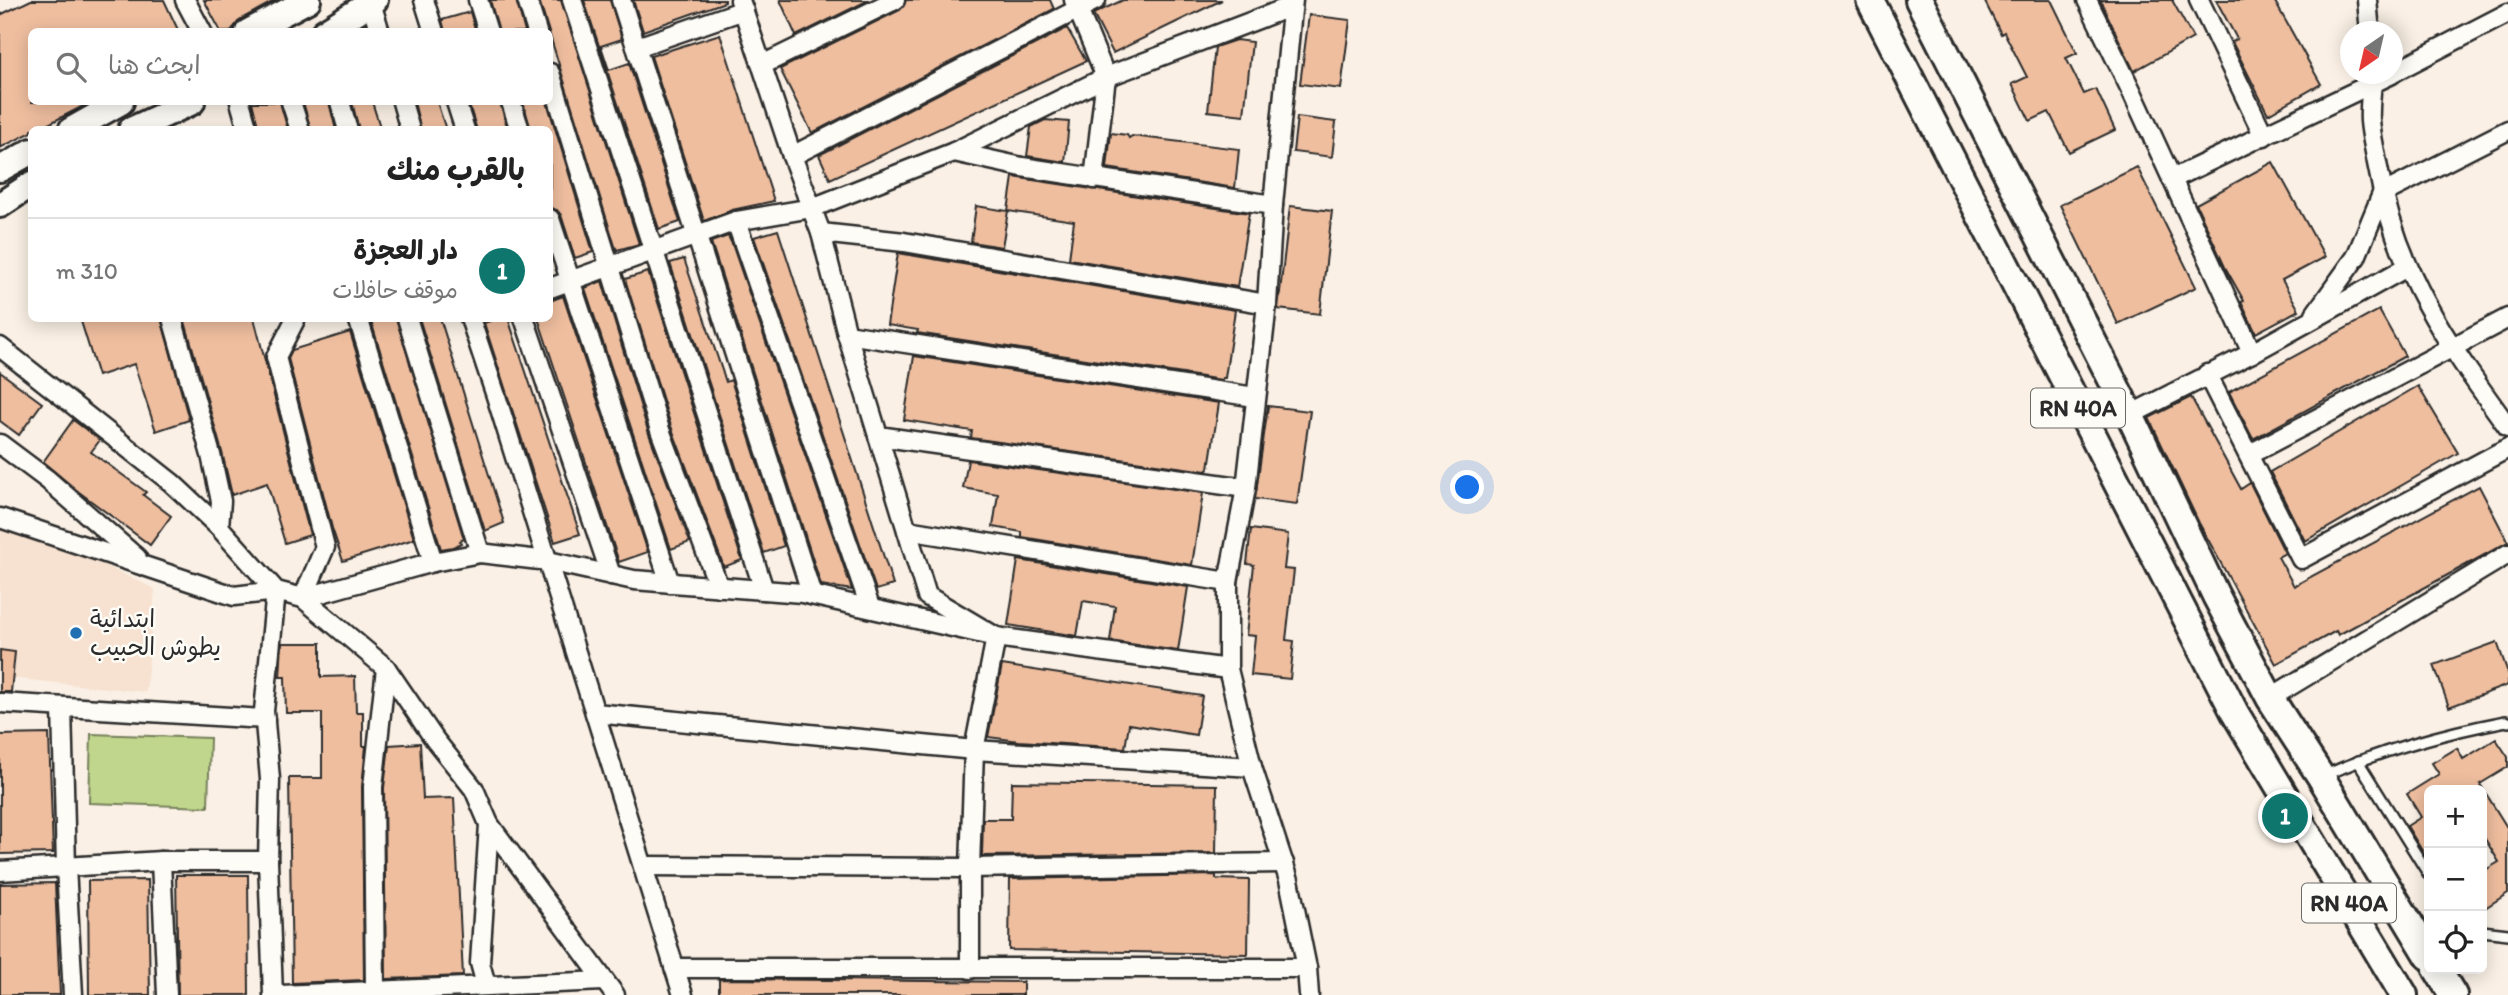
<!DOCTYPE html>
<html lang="ar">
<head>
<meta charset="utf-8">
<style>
	:root { --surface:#fff; --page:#f6f6f6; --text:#222; --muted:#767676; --line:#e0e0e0; --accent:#0f766e }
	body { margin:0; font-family:Itim,"Playpen Sans Arabic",sans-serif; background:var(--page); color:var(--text); direction:rtl }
	.controls { position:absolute; right:21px; bottom:21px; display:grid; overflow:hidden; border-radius:10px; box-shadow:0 4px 18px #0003 }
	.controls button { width:63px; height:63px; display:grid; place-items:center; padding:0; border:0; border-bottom:2px solid var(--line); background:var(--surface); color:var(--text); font:35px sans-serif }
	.compass { position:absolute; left:2340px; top:21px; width:63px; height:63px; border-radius:50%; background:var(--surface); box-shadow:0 4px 18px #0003; rotate:214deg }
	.you { position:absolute; left:1468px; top:488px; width:24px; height:24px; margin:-18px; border:5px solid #fff; border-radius:50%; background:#1a73e8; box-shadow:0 0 0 10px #1a73e833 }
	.badge { display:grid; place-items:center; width:46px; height:46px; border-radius:50%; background:var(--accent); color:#fff; font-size:23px; font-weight:700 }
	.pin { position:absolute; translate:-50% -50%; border:4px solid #fff; box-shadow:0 2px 7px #0006 }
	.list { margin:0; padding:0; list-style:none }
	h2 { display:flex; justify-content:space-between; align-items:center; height:91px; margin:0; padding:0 28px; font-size:30px }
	h2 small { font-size:23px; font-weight:400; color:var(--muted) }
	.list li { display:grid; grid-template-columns:46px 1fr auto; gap:21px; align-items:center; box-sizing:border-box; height:105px; padding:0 28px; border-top:2px solid var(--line) }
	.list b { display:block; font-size:26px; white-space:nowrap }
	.list p { margin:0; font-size:23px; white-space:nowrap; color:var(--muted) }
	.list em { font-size:23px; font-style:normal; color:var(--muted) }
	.icon { flex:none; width:38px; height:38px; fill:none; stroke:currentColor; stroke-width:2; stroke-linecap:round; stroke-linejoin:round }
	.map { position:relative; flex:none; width:2508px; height:995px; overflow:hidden; direction:ltr }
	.search { position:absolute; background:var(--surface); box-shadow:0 4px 18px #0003; left:28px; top:28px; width:525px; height:77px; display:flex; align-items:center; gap:18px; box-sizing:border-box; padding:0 24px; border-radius:10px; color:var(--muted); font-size:26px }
	.panel { position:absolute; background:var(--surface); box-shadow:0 4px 18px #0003; left:28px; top:126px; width:525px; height:196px; border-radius:10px; direction:rtl }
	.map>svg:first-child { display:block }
	.built { fill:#f7e1d0 }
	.green { fill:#c0d68c; stroke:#76805c; stroke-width:2 }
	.building { fill:#efbe9f; stroke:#2b2b2b; stroke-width:2 }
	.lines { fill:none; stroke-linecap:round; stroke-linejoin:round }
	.lane-casing { stroke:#2b2b2b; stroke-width:14 }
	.street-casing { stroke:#2b2b2b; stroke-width:23 }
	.secondary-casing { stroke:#2b2b2b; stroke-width:30 }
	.primary-casing { stroke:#2b2b2b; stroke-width:32 }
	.lane { stroke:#fdfcf7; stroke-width:9 }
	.street { stroke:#fdfcf7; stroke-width:18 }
	.secondary { stroke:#fdfcf7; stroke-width:24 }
	.primary { stroke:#fdfcf7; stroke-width:26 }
	.poi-dot { fill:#1f6fb2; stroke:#fdfcf7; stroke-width:2.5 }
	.labels { text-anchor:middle; stroke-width:5; stroke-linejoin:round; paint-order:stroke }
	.shield { fill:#fdfcf7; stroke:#6a6a68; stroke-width:2 }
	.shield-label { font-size:23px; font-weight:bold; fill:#2b2b2b }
	.poi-label { font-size:24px; fill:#2b2b2b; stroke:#fdfcf7; text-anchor:start }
</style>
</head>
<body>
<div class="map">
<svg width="2508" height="995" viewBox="0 0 2508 995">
	<rect width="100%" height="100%" fill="#faf0e5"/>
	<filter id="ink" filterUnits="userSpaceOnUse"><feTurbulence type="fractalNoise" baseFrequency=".0143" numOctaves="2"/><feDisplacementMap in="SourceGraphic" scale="14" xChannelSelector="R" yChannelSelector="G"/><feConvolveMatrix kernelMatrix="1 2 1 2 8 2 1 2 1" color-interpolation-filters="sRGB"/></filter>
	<g filter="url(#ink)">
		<path class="built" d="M 0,528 L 33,532 L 155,589 L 146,692 L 0,677 Z"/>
		<path class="green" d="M 91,734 L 210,738 L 208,807 L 89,803 Z"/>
		<g class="building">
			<path d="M 31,0 L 164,0 L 179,32 L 32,32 L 32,102 L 91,102 L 37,130 L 32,130 L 32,132 L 0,148 L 0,15 Z"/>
			<path d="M 204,0 L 276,0 L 241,19 L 230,32 L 221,32 Z"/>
			<path d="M 490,0 L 516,0 L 525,32 L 499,32 Z"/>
			<path d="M 539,0 L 561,0 L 639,244 L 617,250 L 615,246 Z"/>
			<path d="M 584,0 L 610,0 L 622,39 L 601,46 L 609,70 L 629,63 L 680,222 L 659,229 Z"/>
			<path d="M 633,0 L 725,0 L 725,2 L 643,31 Z"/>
			<path d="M 780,0 L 869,0 L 796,36 Z"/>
			<path d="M 906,0 L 1050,0 L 1054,9 L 812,133 L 780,69 L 900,10 Z"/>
			<path d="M 1123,0 L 1222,0 L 1113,53 L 1093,14 Z"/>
			<path d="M 1984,0 L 2051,0 L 2077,53 L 2066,58 L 2084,94 L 2096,89 L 2115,130 L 2069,152 L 2049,112 L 2030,121 L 2012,84 L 2027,77 L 2004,32 L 2001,34 Z"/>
			<path d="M 2100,0 L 2172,0 L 2193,38 L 2134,71 Z"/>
			<path d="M 2216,0 L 2274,0 L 2321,84 L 2268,114 L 2232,42 L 2237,39 Z"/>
			<path d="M 470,12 L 476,32 L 445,32 L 442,20 Z"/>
			<path d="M 1309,15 L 1350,20 L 1341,89 L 1300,84 Z"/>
			<path d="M 1067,28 L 1086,61 L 830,179 L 819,155 Z"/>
			<path d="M 720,34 L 774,201 L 732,210 L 704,221 L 651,56 Z"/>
			<path d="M 1236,40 L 1252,42 L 1244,115 L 1208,111 L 1215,47 Z"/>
			<path d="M 252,102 L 280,102 L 288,130 L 259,130 Z"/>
			<path d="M 303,102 L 329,102 L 336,130 L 311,130 Z"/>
			<path d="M 352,102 L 372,102 L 381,130 L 359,130 Z"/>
			<path d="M 414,102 L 437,102 L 446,130 L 421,130 Z"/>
			<path d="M 468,102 L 500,102 L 508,130 L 477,130 Z"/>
			<path d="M 523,102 L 547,102 L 593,252 L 575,258 L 561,215 L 557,210 L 550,208 L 550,130 L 531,130 Z"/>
			<path d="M 1297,117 L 1336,122 L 1332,157 L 1293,152 Z"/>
			<path d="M 1045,120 L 1069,122 L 1065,162 L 1027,156 L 1031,127 Z"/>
			<path d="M 1111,133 L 1127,135 L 1129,138 L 1132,136 L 1239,149 L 1235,188 L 1107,168 Z"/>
			<path d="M 2273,162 L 2325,257 L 2282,280 L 2299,310 L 2256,333 L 2241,302 L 2244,301 L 2225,267 L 2196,204 Z"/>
			<path d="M 2137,167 L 2196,287 L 2118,324 L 2060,205 Z"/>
			<path d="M 1013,177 L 1249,213 L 1237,287 L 1069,259 L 1074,221 L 1008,211 Z"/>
			<path d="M 976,206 L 1008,211 L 1002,247 L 971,242 Z"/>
			<path d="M 1290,206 L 1332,211 L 1320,314 L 1278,309 Z"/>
			<path d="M 778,230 L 893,585 L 876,590 L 754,237 Z"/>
			<path d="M 728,236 L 732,244 L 852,590 L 821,585 L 711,242 Z"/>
			<path d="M 898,253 L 1235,310 L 1225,378 L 1222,378 L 1222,380 L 917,333 L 918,330 L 887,325 Z"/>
			<path d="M 684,259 L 726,382 L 731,380 L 784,546 L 764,553 L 670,263 Z"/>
			<path d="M 648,272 L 742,560 L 724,567 L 671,426 L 625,279 Z"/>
			<path d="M 602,281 L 649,434 L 690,542 L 671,549 L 585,288 Z"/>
			<path d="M 563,296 L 648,552 L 619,562 L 538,318 L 550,318 L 550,301 Z"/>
			<path d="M 2379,310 L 2405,356 L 2253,439 L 2229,392 Z"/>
			<path d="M 80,318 L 161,318 L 189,420 L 156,431 L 134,364 L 98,376 Z"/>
			<path d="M 184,318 L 254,318 L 310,535 L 285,543 L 267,483 L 232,495 L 222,452 Z"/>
			<path d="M 370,318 L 396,318 L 464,539 L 460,541 L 461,543 L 453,547 L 441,549 Z"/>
			<path d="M 419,318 L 440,318 L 504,523 L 485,531 Z"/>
			<path d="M 498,318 L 508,318 L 580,534 L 555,542 L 484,323 Z"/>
			<path d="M 350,332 L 414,539 L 343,561 L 332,528 L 288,358 L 292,350 Z"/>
			<path d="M 914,356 L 1219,403 L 1209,468 L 1206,471 L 971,438 L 972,431 L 904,420 Z"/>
			<path d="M 0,372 L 42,403 L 19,435 L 0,421 Z"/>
			<path d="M 2418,386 L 2458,453 L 2305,541 L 2270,472 Z"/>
			<path d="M 2191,397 L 2241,489 L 2250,483 L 2285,553 L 2278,557 L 2294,586 L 2479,486 L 2508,542 L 2338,635 L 2336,631 L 2276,664 L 2199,523 L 2149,418 Z"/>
			<path d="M 1268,406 L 1310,411 L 1297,504 L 1255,499 Z"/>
			<path d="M 73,420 L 100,440 L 91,452 L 146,492 L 143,495 L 171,516 L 150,545 L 79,492 L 43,462 Z"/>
			<path d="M 968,460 L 1203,493 L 1192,565 L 1022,537 L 1022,532 L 993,527 L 998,494 L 963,488 Z"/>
			<path d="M 1251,529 L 1288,534 L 1284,569 L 1294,570 L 1286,640 L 1294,641 L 1290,679 L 1251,675 L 1255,636 L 1246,635 L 1254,565 L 1247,564 Z"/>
			<path d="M 1018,560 L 1188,587 L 1178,651 L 1110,641 L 1115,606 L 1083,601 L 1077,636 L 1008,625 Z"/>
			<path d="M 2497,642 L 2508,673 L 2508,685 L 2449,707 L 2434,665 Z"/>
			<path d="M 282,643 L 321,643 L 321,677 L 355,676 L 356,712 L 363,712 L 363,746 L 366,746 L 362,787 L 364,980 L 292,983 L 289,778 L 322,778 L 322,713 L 286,713 L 285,677 L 280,677 Z"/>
			<path d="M 0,650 L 15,652 L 11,692 L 0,692 Z"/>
			<path d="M 1002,665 L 1202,696 L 1196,735 L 1129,724 L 1125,748 L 1019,741 L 988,737 Z"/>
			<path d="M 49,734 L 53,853 L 0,854 L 0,735 Z"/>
			<path d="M 2496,739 L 2508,757 L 2508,767 L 2480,784 L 2508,829 L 2508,893 L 2482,910 L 2482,872 L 2499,862 L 2482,834 L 2482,790 L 2429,790 L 2429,862 L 2407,826 L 2421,817 L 2407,794 L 2439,774 L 2432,763 L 2457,748 L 2463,759 Z"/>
			<path d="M 420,743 L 423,799 L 454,798 L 463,976 L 386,979 L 384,788 L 389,745 Z"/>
			<path d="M 1012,782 L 1217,785 L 1216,853 L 982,856 L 983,819 L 1011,819 Z"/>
			<path d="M 176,875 L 248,875 L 249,995 L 178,995 Z"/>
			<path d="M 1216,875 L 1216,879 L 1249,880 L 1248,954 L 1009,950 L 1010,879 Z"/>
			<path d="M 148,880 L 150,995 L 89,995 L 88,881 Z"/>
			<path d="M 55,883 L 60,995 L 0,995 L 0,884 Z"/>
			<path d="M 719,979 L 1023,982 L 1023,995 L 719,995 Z"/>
		</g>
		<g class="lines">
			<defs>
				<g id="lane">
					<path d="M 2358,761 L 2429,875"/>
					<path d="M 2323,776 C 2382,750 2443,733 2506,721 L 2508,722"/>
					<path d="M 2482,931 L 2508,934"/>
				</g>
				<g id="street">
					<path d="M 185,0 L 202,32"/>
					<path d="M 370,0 L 380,32"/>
					<path d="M 424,0 L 434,32"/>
					<path d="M 478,0 L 488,32"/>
					<path d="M 527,0 L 537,32"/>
					<path d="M 572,0 L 764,590"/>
					<path d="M 621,0 L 812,595"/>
					<path d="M 740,0 L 792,156 L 821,233 L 847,334 L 927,596 L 996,637 L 974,750 L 970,868 L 970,969"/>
					<path d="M 1074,0 L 1106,77 L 1094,179"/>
					<path d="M 2087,0 L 2132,92 L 2252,353"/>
					<path d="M 2199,0 L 2264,136"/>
					<path d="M 2367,0 L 2370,32"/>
					<path d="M 637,47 L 744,10"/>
					<path d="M 762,65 L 895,0"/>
					<path d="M 550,73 L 660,430 L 719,587"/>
					<path d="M 2392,73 L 2508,13"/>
					<path d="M 2372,74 C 2372,89 2369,106 2370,121 C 2371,135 2375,150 2377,163 C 2396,272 2445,340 2508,427"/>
					<path d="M 240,102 L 248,130"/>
					<path d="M 291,102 L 300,130"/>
					<path d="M 340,102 L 348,130"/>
					<path d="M 402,102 L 410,130"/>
					<path d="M 456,102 L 465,130"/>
					<path d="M 511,102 L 520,130"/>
					<path d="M 954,152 L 1022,167 L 1273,205"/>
					<path d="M 792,156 L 1096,0"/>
					<path d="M 2172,179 L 2392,74"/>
					<path d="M 550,219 L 670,583"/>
					<path d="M 736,221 L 870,607"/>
					<path d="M 821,233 L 904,242 L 1267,304"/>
					<path d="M 550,288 L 736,221 L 812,208 L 954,152 L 1106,77 L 1292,6"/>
					<path d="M 2315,314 L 2356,257 L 2382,194 L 2508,130"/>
					<path d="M 172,318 L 211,455 L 221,501 L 219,527"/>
					<path d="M 296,318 L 276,357 L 325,547 L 303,598 L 433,562 L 480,553 L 548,561 L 634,580 L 802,593 L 996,637 L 1228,669 L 1228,582 L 1246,488 L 1267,304 L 1273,205 L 1293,0"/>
					<path d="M 358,318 L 433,562"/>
					<path d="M 407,318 L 480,553"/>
					<path d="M 470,318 L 496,396 L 683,995"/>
					<path d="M 524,318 L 611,575"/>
					<path d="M 847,334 L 1255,397"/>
					<path d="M 0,347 L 172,483 L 219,527 L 276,591 L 303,598 L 386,668 L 435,740 L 474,789 L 489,824 L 615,995"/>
					<path d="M 2207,374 L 2301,559 L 2508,448"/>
					<path d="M 2130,415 L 2252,353 L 2407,267"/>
					<path d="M 878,436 L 1246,488"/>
					<path d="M 0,444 L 48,480 L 137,558"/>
					<path d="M 2250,454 L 2508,318"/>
					<path d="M 0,518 L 234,596 L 276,591 L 264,711 L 270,779 L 268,861"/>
					<path d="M 907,530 L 1228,582"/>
					<path d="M 1228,669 L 1252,767 L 1289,880 L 1307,968 L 1309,995"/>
					<path d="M 2270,698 L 2508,554"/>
					<path d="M 0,703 L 265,719"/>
					<path d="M 62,707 L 66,867 L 73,995"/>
					<path d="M 595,713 L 974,750 L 1252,767"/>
					<path d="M 161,861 L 167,995"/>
					<path d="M 643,866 L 970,868 L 1284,863"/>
					<path d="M 0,871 L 161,861 L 268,861 L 273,995"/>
					<path d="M 674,968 L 1307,968"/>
					<path d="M 486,985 L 480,963 L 489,824"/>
					<path d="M 375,990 L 373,787 L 386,668"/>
					<path d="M 280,995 L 604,981"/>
				</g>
				<g id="secondary">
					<path d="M 248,32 L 308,0"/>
					<path d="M 324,32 L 375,0"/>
					<path d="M 71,130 L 121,102"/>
					<path d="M 131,130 L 192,102"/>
					<path d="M 0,169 L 32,151"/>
					<path d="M 0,205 L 32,184"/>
				</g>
				<g id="primary">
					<path d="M 1870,0 L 2235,713 L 2404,995"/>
					<path d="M 1919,0 L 2130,415 L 2216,596 L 2270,698 L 2321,777 L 2429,956"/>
					<path d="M 2437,969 L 2453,995"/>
				</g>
			</defs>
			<use href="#lane" class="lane-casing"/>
			<use href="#street" class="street-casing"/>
			<use href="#secondary" class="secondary-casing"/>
			<use href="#primary" class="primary-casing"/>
			<use href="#lane" class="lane"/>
			<use href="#street" class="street"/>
			<use href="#secondary" class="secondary"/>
			<use href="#primary" class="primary"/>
		</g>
	</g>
	<circle class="poi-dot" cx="76" cy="633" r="7"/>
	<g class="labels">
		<g class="shield">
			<rect x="2031" y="388.5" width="94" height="39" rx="5"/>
			<rect x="2302" y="883.5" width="94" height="39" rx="5"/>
		</g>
		<g class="shield-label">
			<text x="2078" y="416">RN 40A</text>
			<text x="2349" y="911">RN 40A</text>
		</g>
		<g class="poi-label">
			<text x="90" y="627">ابتدائية<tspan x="90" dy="28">يطوش الحبيب</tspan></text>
		</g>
	</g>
</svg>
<div class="controls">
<button>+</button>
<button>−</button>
<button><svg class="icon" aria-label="locate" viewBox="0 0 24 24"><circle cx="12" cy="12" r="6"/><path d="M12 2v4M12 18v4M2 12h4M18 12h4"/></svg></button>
</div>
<svg class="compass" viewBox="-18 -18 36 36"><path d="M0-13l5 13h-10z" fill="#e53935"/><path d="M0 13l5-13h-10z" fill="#767676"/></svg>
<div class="you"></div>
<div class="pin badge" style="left:2285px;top:816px">1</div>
<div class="search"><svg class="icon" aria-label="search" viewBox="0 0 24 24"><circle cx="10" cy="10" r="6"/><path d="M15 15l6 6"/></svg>ابحث هنا</div>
<section class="panel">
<h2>بالقرب منك<small></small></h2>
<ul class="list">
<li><span class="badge">1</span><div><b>دار العجزة</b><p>موقف حافلات</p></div><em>310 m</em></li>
</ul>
</section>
</div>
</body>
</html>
